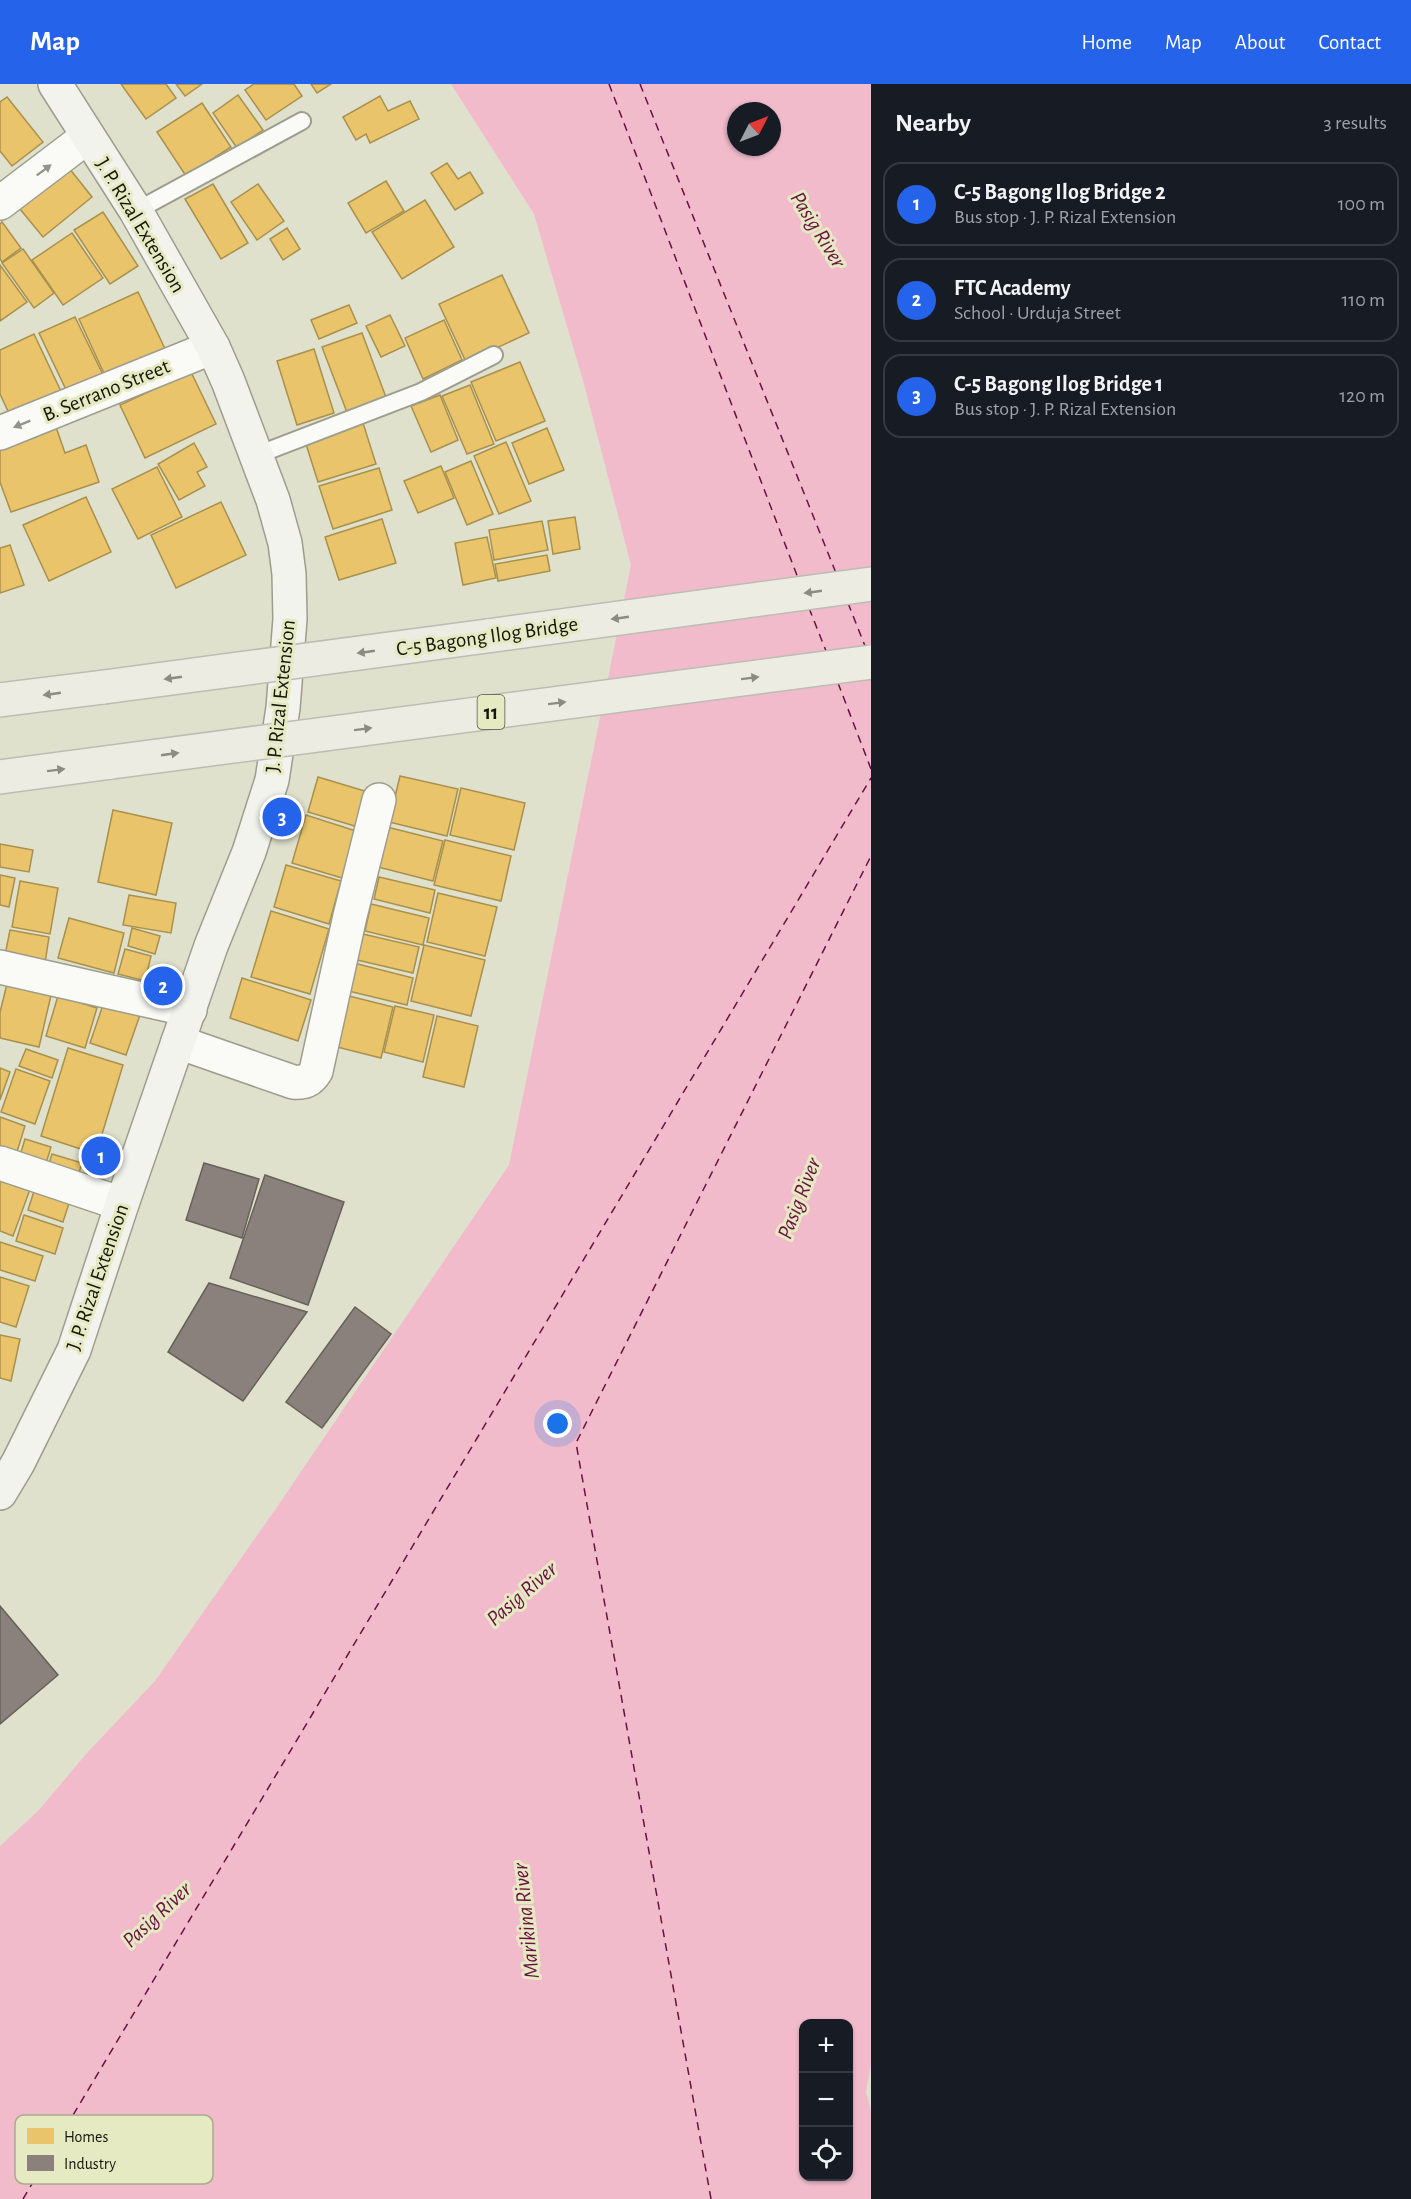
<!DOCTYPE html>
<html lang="en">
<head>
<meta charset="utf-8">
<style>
	:root { --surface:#171b24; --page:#20242c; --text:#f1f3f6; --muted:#9ea1a6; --line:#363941; --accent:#2563eb }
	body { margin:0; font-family:"Alegreya Sans",sans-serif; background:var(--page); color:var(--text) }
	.controls { position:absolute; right:18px; bottom:18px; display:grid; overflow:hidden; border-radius:12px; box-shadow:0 2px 4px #0004 }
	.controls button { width:54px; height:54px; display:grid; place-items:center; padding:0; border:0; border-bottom:2px solid var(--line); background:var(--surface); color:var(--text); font:30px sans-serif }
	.compass { position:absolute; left:727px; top:18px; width:54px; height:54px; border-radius:50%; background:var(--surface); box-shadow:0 2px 4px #0004; rotate:48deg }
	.you { position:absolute; left:558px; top:1340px; width:21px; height:21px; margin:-15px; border:4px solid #fff; border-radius:50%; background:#1a73e8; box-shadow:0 0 0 9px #1a73e833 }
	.badge { display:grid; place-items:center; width:39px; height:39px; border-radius:50%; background:var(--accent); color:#fff; font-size:20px; font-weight:700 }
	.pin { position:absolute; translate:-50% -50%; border:3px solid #fff; box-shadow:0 2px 6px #0006 }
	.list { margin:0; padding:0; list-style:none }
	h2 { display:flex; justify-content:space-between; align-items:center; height:78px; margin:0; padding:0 24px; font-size:26px }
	h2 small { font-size:20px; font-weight:400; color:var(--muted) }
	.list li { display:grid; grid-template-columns:39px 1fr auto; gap:18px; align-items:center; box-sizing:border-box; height:84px; margin:0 12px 12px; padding:0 12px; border:2px solid var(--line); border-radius:18px }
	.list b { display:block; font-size:22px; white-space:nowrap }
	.list p { margin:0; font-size:20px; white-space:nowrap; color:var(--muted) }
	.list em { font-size:20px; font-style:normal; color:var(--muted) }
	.icon { flex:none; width:33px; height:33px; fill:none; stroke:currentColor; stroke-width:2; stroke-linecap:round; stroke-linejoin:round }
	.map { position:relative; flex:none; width:871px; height:2115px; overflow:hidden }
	header { display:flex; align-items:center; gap:36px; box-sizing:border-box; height:84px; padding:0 30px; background:var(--accent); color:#fff }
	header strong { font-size:28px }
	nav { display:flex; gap:33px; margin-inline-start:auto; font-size:21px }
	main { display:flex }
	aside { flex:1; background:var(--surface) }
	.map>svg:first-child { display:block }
	.water { fill:#f1bbcc; fill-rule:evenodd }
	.homes { fill:#e9c46a; stroke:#a9904d; stroke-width:1.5 }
	.industry { fill:#8a817c; stroke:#676159; stroke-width:1.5 }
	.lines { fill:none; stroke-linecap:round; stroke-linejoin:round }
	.ferry { stroke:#6a1042; stroke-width:1.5; stroke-dasharray:8 6; stroke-linecap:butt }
	.service-casing { stroke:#9c9d8d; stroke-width:20 }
	.minor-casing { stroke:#9c9d8d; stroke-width:36 }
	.secondary-casing { stroke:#9c9d8d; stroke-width:36 }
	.primary-casing { stroke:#bcbdb2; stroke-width:36 }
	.service { stroke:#fafaf7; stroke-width:16 }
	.minor { stroke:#fafaf7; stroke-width:33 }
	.secondary { stroke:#f3f3ed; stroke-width:33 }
	.primary { stroke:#ecece3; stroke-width:33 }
	.primary-bridge-casing { stroke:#bcbdb2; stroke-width:36; stroke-linecap:butt }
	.primary-bridge { stroke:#ecece3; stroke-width:33 }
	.oneway { fill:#93938b }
	.oneway2 { fill:#8b8c80 }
	.labels { text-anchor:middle; stroke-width:6; stroke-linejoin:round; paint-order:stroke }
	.shield { fill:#e6eac3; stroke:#545640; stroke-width:1.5 }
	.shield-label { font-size:20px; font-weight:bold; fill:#151608 }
	.street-label { font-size:21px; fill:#151608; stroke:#e6eac3 }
	.water-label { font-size:22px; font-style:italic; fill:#6a1042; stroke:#e6eac3 }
	.key { fill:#e6eac3; stroke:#a7aa8b; stroke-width:1.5 }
	.key-label { font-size:16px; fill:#151608 }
</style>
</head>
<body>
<header>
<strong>Map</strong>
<nav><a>Home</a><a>Map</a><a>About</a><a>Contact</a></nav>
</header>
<main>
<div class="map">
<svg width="871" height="2115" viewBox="0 0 871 2115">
	<rect width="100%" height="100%" fill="#dfe1cc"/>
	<path class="water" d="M 451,0 L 871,0 L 871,1980 L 866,2008 L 871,2027 L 871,2115 L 0,2115 L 0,1762 L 38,1727 L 87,1669 L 155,1597 L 277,1423 L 509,1081 L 631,481 L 584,300 L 534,130 ZM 736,27 L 772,27 L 772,63 L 736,63 ZM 804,1940 L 848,1940 L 848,2092 L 804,2092 Z"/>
	<g class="homes">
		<path d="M 121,0 L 166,0 L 176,14 L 146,35 Z"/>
		<path d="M 176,0 L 202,0 L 185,12 Z"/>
		<path d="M 254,0 L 294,0 L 302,12 L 266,36 L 245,6 Z"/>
		<path d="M 311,0 L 331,0 L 317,9 Z"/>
		<path d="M 238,11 L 263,46 L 237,64 L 213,29 Z"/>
		<path d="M 380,12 L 388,27 L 410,17 L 419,35 L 370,59 L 366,50 L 356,56 L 343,33 Z"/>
		<path d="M 7,13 L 43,58 L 12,82 L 0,67 L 0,18 Z"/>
		<path d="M 202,19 L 231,63 L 186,92 L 157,48 Z"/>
		<path d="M 447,79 L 458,95 L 470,88 L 483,109 L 455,126 L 431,89 Z"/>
		<path d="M 69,84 L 92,113 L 43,153 L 20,125 Z"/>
		<path d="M 386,97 L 404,127 L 366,149 L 348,119 Z"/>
		<path d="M 213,100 L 248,159 L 221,175 L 185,115 Z"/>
		<path d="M 258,100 L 284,137 L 257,156 L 231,118 Z"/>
		<path d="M 425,116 L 454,163 L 402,195 L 372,148 Z"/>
		<path d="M 103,128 L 138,182 L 110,200 L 74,146 Z"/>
		<path d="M 2,138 L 21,164 L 2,178 L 0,175 L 0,140 Z"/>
		<path d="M 287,144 L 300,165 L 283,176 L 270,155 Z"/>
		<path d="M 72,149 L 103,194 L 63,221 L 32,176 Z"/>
		<path d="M 23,165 L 54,209 L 34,224 L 2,179 Z"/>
		<path d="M 0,181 L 27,218 L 0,237 Z"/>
		<path d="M 502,191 L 529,249 L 466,278 L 439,220 Z"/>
		<path d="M 138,208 L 167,269 L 108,298 L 79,235 Z"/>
		<path d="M 349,221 L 357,239 L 319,255 L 311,236 Z"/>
		<path d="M 390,231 L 405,262 L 381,273 L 366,242 Z"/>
		<path d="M 75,233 L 106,297 L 70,314 L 39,249 Z"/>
		<path d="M 444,236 L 462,276 L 423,295 L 405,254 Z"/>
		<path d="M 362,249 L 387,316 L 348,331 L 322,263 Z"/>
		<path d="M 34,250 L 65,316 L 14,340 L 0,310 L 0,266 Z"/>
		<path d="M 314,265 L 334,329 L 297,341 L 277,277 Z"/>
		<path d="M 520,278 L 545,337 L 496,357 L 471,298 Z"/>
		<path d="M 191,288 L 216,340 L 145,374 L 120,321 Z"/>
		<path d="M 470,301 L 494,360 L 467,370 L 442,312 Z"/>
		<path d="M 440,311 L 458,356 L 431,368 L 411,322 Z"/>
		<path d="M 363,339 L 376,380 L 318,398 L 305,357 Z"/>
		<path d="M 56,343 L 65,369 L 86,361 L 99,398 L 11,428 L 0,398 L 0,363 Z"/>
		<path d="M 547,344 L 564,386 L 529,400 L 512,359 Z"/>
		<path d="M 506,358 L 531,417 L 499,430 L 474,372 Z"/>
		<path d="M 194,359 L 207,383 L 197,388 L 205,402 L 179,416 L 158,380 Z"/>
		<path d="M 471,377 L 493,430 L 467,441 L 445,388 Z"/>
		<path d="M 441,382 L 454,414 L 418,429 L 404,397 Z"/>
		<path d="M 157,383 L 182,433 L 138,455 L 112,405 Z"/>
		<path d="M 379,384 L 392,426 L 333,445 L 319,402 Z"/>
		<path d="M 86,413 L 111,468 L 49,497 L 23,441 Z"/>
		<path d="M 221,418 L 246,471 L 176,504 L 151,451 Z"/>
		<path d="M 575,433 L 580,465 L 553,470 L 548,437 Z"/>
		<path d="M 382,435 L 396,479 L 339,496 L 325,453 Z"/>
		<path d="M 542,437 L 548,466 L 494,476 L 489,446 Z"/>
		<path d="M 487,453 L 496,494 L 463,501 L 455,459 Z"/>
		<path d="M 10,461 L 24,501 L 0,509 L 0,464 Z"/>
		<path d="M 547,471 L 550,487 L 498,497 L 495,480 Z"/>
		<path d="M 400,692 L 458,705 L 447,752 L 389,738 Z"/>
		<path d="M 318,693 L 368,708 L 358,743 L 308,728 Z"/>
		<path d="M 461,704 L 525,719 L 514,766 L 450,751 Z"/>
		<path d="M 113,726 L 172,739 L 156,811 L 98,798 Z"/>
		<path d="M 306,731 L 356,747 L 342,794 L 292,779 Z"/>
		<path d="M 387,743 L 443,757 L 433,797 L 378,783 Z"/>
		<path d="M 445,756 L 511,772 L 501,817 L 434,801 Z"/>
		<path d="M 0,760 L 33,766 L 29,788 L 0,783 Z"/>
		<path d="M 286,781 L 341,797 L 329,840 L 274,823 Z"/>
		<path d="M 0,791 L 15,794 L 9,823 L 0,821 Z"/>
		<path d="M 379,793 L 435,806 L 430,829 L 374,815 Z"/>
		<path d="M 20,797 L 58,804 L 50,850 L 12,843 Z"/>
		<path d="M 438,809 L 497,823 L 485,872 L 427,858 Z"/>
		<path d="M 129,811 L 176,819 L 171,849 L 123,841 Z"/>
		<path d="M 371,820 L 429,834 L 423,861 L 365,847 Z"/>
		<path d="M 271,827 L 329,845 L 310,910 L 251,893 Z"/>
		<path d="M 69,834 L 124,849 L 114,889 L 58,874 Z"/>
		<path d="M 132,844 L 160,852 L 155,870 L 128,862 Z"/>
		<path d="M 10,846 L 49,853 L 45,879 L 5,871 Z"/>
		<path d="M 363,850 L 419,863 L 413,889 L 357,876 Z"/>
		<path d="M 424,861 L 485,876 L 471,932 L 411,917 Z"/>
		<path d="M 125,865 L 151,872 L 145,897 L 118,890 Z"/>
		<path d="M 350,878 L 413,894 L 407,921 L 344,906 Z"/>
		<path d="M 242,894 L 311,916 L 298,957 L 230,934 Z"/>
		<path d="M 8,896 L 52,907 L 39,963 L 0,954 L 0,928 Z"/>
		<path d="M 345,911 L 393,923 L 381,974 L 333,962 Z"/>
		<path d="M 58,912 L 97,924 L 85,964 L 46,952 Z"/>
		<path d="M 104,918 L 140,931 L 126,971 L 90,959 Z"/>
		<path d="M 395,922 L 434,931 L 423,978 L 384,968 Z"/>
		<path d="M 437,932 L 478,942 L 464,1003 L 423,993 Z"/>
		<path d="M 68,964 L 123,981 L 96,1070 L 41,1052 Z"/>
		<path d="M 26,965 L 58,976 L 52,994 L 19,982 Z"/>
		<path d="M 0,984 L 10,988 L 0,1016 Z"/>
		<path d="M 16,985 L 50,997 L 35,1040 L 1,1028 Z"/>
		<path d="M 0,1033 L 25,1042 L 15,1074 L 0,1069 Z"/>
		<path d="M 25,1055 L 51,1063 L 44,1086 L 18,1078 Z"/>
		<path d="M 52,1070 L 82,1079 L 76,1099 L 46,1089 Z"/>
		<path d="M 0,1085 L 33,1097 L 13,1152 L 0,1147 Z"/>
		<path d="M 35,1104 L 70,1116 L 63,1138 L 28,1126 Z"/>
		<path d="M 24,1131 L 63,1144 L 55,1170 L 16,1157 Z"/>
		<path d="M 0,1158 L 43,1172 L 35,1197 L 0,1186 Z"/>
		<path d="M 0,1193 L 29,1202 L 16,1243 L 0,1238 Z"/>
		<path d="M 0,1251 L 20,1255 L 11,1297 L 0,1294 Z"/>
	</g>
	<g class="industry">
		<path d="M 204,1079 L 259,1095 L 242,1154 L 186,1136 Z"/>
		<path d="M 265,1091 L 344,1118 L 308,1221 L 230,1194 Z"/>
		<path d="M 209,1199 L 307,1228 L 243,1317 L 168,1268 Z"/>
		<path d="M 355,1223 L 391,1250 L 322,1344 L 286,1318 Z"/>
		<path d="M 0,1522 L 58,1591 L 0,1640 Z"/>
	</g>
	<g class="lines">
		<g class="ferry">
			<path d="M 609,0 L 798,494"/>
			<path d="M 640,0 L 836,489"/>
			<path d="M 848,519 L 865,562"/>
			<path d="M 809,524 L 826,567"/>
			<path d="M 838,599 L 871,685"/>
			<path d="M 23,2115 L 871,694"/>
			<path d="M 711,2115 L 576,1359 L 871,772"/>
		</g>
		<defs>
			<g id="service">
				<path d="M 136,127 L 302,37"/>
				<path d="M 257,371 L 421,308 L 494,271"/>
			</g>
			<g id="minor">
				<path d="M 0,119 L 87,53"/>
				<path d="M 0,349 L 213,263"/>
				<path d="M 0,883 L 190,926"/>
				<path d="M 178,958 L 293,998 C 304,999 310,997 316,987 L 350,832 L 379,716"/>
				<path d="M 0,1079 L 122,1120"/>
			</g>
			<path id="secondary" d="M 0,1409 L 18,1379 L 74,1266 L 122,1120 L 211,862 L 249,768 L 272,696 L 283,624 L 290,535 L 289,490 L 285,459 L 273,416 L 228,297 L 213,263 L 136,127 L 55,0"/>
			<g id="primary">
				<path d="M 487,552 L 871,500"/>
				<path d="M 0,616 L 104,603"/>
				<path d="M 0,693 L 112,678"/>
			</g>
		</defs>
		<use href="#service" class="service-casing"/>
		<use href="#minor" class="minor-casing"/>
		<use href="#secondary" class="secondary-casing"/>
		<use href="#primary" class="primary-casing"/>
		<use href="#service" class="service"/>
		<use href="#minor" class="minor"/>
		<use href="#secondary" class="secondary"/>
		<use href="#primary" class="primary"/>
		<defs>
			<g id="primary-bridge">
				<path d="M 104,603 L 487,552"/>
				<path d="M 112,678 L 871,578"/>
			</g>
		</defs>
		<use href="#primary-bridge" class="primary-bridge-casing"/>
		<use href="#primary-bridge" class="primary-bridge"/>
	</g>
	<defs><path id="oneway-solid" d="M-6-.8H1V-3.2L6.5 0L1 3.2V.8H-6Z" transform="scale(1.5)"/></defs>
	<g class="oneway">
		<use href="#oneway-solid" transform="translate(44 86) rotate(-37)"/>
		<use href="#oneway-solid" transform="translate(22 340) rotate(158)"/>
	</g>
	<g class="oneway2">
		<use href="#oneway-solid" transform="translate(813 508) rotate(172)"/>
		<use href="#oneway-solid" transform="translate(620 534) rotate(172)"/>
		<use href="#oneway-solid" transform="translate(366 568) rotate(172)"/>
		<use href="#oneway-solid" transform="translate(173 594) rotate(172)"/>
		<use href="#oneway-solid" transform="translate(750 594) rotate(-7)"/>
		<use href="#oneway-solid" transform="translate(52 610) rotate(172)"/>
		<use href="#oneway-solid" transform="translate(557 619) rotate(-7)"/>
		<use href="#oneway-solid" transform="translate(363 645) rotate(-7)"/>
		<use href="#oneway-solid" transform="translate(170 670) rotate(-8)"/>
		<use href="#oneway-solid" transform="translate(56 686) rotate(-7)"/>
	</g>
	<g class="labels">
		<rect class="shield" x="477.5" y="611" width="27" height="34" rx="4.5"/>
		<g class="shield-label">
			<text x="491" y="635">11</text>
		</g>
		<g class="street-label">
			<text transform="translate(141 141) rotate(59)" y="7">J. P. Rizal Extension</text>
			<text transform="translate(106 306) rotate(-22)" y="7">B. Serrano Street</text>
			<text transform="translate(487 552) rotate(-8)" y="7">C-5 Bagong Ilog Bridge</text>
			<text transform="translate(280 612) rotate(-84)" y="7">J. P. Rizal Extension</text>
			<text transform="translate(97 1193) rotate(-71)" y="7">J. P. Rizal Extension</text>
		</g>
		<g class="water-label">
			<text transform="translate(819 145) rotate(58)" y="8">Pasig River</text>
			<text transform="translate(798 1114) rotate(-69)" y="8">Pasig River</text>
			<text transform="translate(521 1509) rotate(-41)" y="8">Pasig River</text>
			<text transform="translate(156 1830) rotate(-43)" y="8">Pasig River</text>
			<text transform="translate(525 1837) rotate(-96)" y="8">Marikina River</text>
		</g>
	</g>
	<rect x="15" y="2031" width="198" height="69" rx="9" class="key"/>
	<rect x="27" y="2044" width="27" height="16" fill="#e9c46a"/>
	<rect x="27" y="2071" width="27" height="16" fill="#8a817c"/>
	<g class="key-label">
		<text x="64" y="2058">Homes</text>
		<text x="64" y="2085">Industry</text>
	</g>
</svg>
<div class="controls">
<button>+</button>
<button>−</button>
<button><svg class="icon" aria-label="locate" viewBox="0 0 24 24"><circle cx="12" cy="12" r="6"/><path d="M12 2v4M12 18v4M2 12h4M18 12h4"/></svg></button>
</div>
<svg class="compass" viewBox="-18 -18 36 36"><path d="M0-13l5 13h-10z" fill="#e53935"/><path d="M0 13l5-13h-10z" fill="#9ea1a6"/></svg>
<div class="you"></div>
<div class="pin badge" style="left:101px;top:1072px">1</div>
<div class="pin badge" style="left:163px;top:902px">2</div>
<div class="pin badge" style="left:282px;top:733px">3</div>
</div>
<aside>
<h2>Nearby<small>3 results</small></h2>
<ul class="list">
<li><span class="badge">1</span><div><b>C-5 Bagong Ilog Bridge 2</b><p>Bus stop · J. P. Rizal Extension</p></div><em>100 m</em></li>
<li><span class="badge">2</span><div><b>FTC Academy</b><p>School · Urduja Street</p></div><em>110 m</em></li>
<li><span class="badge">3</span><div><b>C-5 Bagong Ilog Bridge 1</b><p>Bus stop · J. P. Rizal Extension</p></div><em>120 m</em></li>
</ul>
</aside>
</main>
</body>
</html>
